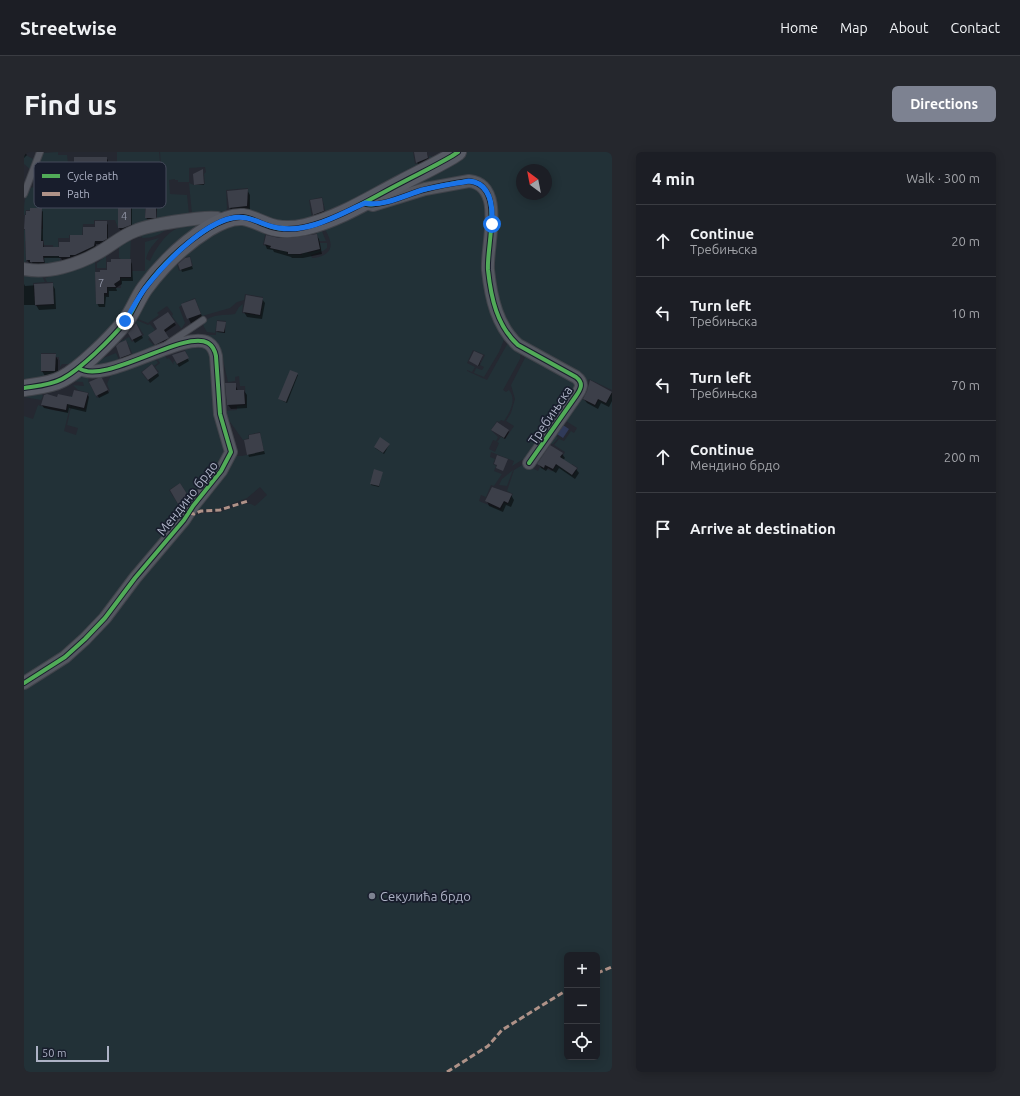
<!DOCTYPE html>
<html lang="en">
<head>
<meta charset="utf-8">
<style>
	:root { --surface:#1c1e25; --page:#25272d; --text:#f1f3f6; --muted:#a0a2a7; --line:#3a3c42; --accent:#7d8291 }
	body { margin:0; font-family:Ubuntu,sans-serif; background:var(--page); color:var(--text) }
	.controls { position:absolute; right:12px; bottom:12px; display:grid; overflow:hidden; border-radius:6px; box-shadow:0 2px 10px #0003 }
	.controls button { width:36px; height:36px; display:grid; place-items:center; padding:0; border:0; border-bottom:1px solid var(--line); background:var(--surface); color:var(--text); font:20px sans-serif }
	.compass { position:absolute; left:492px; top:12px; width:36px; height:36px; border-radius:50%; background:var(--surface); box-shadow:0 2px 10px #0003; rotate:328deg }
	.scale { position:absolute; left:12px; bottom:10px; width:73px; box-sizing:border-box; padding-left:4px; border:2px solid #adb2c5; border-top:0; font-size:11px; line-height:14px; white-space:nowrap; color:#adb2c5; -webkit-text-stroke:3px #181d2c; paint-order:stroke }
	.stop { position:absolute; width:12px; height:12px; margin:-9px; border:3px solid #1a73e8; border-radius:50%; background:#fff }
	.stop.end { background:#1a73e8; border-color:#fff; box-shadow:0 1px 4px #0008 }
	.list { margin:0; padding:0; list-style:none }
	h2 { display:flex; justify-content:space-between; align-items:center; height:52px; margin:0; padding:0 16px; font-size:17px }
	h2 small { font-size:13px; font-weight:400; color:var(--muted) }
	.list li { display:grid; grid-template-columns:26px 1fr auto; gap:12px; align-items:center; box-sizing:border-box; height:72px; padding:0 16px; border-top:1px solid var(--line) }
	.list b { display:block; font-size:15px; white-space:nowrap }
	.list p { margin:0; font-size:13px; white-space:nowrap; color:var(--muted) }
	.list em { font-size:13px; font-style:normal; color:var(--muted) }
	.icon { flex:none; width:22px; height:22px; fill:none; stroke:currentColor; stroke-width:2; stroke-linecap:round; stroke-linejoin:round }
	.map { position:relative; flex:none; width:588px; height:920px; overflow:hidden; border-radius:6px }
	header { display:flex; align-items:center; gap:24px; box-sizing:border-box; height:56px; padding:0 20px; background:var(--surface); border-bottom:1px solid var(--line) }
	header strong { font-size:19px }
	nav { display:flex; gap:22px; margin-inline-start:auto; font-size:14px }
	.intro { display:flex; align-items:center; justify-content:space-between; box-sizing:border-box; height:96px; padding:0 24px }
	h1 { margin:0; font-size:28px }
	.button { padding:10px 18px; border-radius:6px; background:var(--accent); color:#fff; font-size:14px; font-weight:700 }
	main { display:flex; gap:24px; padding:0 24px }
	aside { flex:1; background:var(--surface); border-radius:6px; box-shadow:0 2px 10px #0003 }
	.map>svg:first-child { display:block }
	.green { fill:#223137; fill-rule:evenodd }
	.water { fill:#303a59 }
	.shadow { fill:#0007 }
	.building { fill:#3c3f49 }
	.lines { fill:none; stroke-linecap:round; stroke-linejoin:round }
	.lane-casing { stroke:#40434a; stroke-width:8 }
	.street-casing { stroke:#40434a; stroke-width:14 }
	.secondary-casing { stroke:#40434a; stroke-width:18 }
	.lane { stroke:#545760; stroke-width:6 }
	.street { stroke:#545760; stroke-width:12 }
	.secondary { stroke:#585b65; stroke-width:16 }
	.quiet { stroke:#af9288; stroke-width:3; stroke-dasharray:6 3; stroke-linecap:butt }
	.cycleway-casing { stroke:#181d2c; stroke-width:6 }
	.cycleway { stroke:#51ab58; stroke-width:4 }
	.route { stroke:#1a73e8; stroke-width:5 }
	.poi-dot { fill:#7d8291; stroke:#181d2c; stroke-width:1.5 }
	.labels { text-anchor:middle; stroke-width:3.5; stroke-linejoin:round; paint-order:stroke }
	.number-label { font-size:11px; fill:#9195a6 }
	.street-label { font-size:13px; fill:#adb2c5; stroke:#181d2c }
	.poi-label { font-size:13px; fill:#adb2c5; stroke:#181d2c; text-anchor:start }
	.key { fill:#181d2c; stroke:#454a5a; stroke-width:1 }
	.key-label { font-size:11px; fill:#adb2c5 }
</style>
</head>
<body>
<header>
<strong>Streetwise</strong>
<nav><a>Home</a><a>Map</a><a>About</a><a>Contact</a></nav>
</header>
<div class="intro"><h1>Find us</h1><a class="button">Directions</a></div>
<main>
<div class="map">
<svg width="588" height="920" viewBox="0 0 588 920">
	<rect width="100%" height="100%" fill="#252831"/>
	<g class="green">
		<path d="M 34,0 L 34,3 L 43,3 L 44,11 L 33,11 L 33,15 L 20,15 L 20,21 L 14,21 L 13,17 L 19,1 Z"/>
		<path d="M 93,0 L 135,0 L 136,10 L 118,12 L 120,29 L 133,28 L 133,25 L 141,25 L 141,13 L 137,13 L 136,0 L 389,0 L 391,12 L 405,9 L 405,4 L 416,6 L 302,62 L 298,45 L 285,48 L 288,66 L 267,73 L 223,58 L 225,55 L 224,36 L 202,38 L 203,56 L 202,59 L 187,62 L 168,62 L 165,31 L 170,33 L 181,32 L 180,22 L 182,20 L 181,15 L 165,16 L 165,30 L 154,30 L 154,28 L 151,28 L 151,27 L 145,28 L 146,42 L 163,43 L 165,62 L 135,67 L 133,66 L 133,54 L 126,54 L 133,50 L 128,41 L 119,45 L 123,54 L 121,54 L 121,66 L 123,67 L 123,70 L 107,76 L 107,51 L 94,51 L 94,76 L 91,68 L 70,68 L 70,72 L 59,72 L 58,83 L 45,83 L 45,86 L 34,86 L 35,106 L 36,106 L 36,110 L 21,113 L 20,105 L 30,104 L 29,93 L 20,93 L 20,88 L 1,89 L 2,109 L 0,113 L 0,78 L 19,77 L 18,56 L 6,56 L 6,58 L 2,58 L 1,63 L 0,63 C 0,53 0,41 8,35 L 12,37 L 20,38 L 20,42 L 34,41 L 34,38 L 58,38 L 59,34 L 71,34 L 71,30 L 83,30 L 83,20 L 93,20 Z"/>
		<path d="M 441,0 L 588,0 L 588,238 L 565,227 L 563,230 L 560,229 L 494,188 L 478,169 L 467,103 L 459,30 L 375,37 ZM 498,18 L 522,18 L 522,42 L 498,42 Z"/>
		<path d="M 0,2 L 11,8 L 7,18 L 0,12 Z"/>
		<path d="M 448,32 L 462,45 L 463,90 L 481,185 L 475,200 L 460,225 L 450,221 L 452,216 L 458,218 L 460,215 L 456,213 L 461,203 L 449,198 L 443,211 L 451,215 L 448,220 L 443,218 L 443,219 L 463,228 L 485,189 L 496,198 L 496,207 L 479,238 L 482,240 L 485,238 C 493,248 486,260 480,269 L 477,268 L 475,270 L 473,269 L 467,278 L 474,285 L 472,289 L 469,288 L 465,297 L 471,300 L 475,291 L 473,290 L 477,285 L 481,287 L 490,274 L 482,269 L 487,261 L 491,247 L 487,233 L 503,202 L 555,231 L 506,303 L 488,314 L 490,309 L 467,300 L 466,305 L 471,307 L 469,312 L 472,314 L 470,319 L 478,322 L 470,334 L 467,333 L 462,345 L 457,343 L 455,349 L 477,358 L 480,351 L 484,352 L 489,342 L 483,339 L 490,318 L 500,312 L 514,319 L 516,315 L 528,319 L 535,311 L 544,316 L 543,320 L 549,324 L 554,316 L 548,312 L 546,315 L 536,309 L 541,300 L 530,293 L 535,287 L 540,289 L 547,279 L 550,281 L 553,276 L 542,269 L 538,270 L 531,282 L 534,286 L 529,292 L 523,291 L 554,245 L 571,254 L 575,248 L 582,252 L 588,242 L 588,920 L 0,920 L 0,532 L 24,518 L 169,364 L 179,361 L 194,361 L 218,352 L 227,352 L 231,354 L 243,343 L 236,335 L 223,346 L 202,354 L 190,358 L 181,357 L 170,361 L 210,304 L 218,304 L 240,299 L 236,280 L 224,283 L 225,286 L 219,288 L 204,267 L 199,262 L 196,205 L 200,229 L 199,230 L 200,259 L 213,258 L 213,254 L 222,253 L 221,234 L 216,234 L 215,224 L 211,225 L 211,229 L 204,230 L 197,199 L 172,184 L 178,183 L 192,183 L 192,180 L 201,181 L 202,169 L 193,168 L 191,181 L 183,180 L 180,175 L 179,171 C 188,161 200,164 211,162 L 215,155 L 219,152 L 218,161 L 237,164 L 239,145 L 221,142 L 220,148 L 213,150 L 206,156 L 178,164 L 171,146 L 157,152 L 157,154 L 155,155 L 161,171 L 158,176 L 157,176 L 148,164 L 149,162 L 143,154 L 133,161 L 135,163 L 124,171 L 109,165 L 116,153 L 152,109 L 155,119 L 169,114 L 166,104 L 159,106 L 179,86 L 211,70 L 242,78 L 239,93 L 246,95 L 246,96 L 255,99 L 259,83 L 263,82 L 263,102 L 278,103 L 279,81 L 284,101 L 297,98 L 296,91 L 303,91 L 303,96 L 299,99 L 287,103 L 288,106 C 292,106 296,105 300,103 C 312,96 305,85 300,75 L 321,65 L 395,41 ZM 543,803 L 573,803 L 573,905 L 543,905 Z"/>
		<path d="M 180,70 L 98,166 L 51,212 L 38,212 L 36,215 L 36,208 L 35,208 L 35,205 L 32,205 L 32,201 L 17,201 L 17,220 L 41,219 L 0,231 L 0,120 L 18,124 L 21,130 L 9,131 L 11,154 L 30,153 L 29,130 L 23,130 L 21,126 L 27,124 L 27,120 L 71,109 L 72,152 L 80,152 L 80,144 L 84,143 L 84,136 L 97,136 L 97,126 L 107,126 L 108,119 L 121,119 L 121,90 L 135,86 C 129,93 124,98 122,107 L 126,109 C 130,99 142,81 152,77 C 160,73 171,72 180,70 Z"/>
		<path d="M 141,74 L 144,75 C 138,83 128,86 119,86 L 113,82 L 107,84 L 106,110 L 97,109 L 96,106 L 95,106 L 95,90 L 110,81 Z"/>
		<path d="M 297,77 L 302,89 L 295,89 L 292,79 Z"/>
		<path d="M 82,104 L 82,116 L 73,116 L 73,111 Z"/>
		<path d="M 110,167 L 124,173 L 126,172 L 131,178 L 128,180 L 129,183 L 124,187 L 131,195 L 134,194 L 135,195 C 121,204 86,217 70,216 L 68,213 L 69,210 L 92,201 L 96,210 L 97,209 L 97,208 L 109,203 L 102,188 L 94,191 L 105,185 L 108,190 L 120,183 L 111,169 L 109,169 Z"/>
		<path d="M 159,194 L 185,195 L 204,300 L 168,349 L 156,331 L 145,338 L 157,357 L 163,354 L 164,357 L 61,485 L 0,529 L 0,264 L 9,267 L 14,253 L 28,258 L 43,260 L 46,244 L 48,244 L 45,253 L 47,254 L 45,259 L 40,279 L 52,283 L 54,276 L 43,273 L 46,259 L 48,255 L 61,258 L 65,241 L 54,238 L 49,233 L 60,234 L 59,230 L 45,229 L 62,223 L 65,228 L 64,229 L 73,246 L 86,239 L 83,232 L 87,223 L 85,220 L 65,226 L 79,219 L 128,206 L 133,209 L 134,211 L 130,214 L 128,212 L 117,220 L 124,229 L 135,220 L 131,215 L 136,211 L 134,208 L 129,205 L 139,200 L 143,207 L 145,206 L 150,213 L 149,210 L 151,209 L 153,213 L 165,206 Z"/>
		<path d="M 16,240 L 19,244 L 17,248 L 0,245 L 0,241 Z"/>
		<path d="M 489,318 L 483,334 L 475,333 L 478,327 Z"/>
	</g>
	<path class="water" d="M 539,273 L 545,277 L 539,286 L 533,282 Z"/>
	<g class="shadow">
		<path d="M 0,0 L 3,3 L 0,6 Z"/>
		<path d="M 391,0 L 403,0 L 405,9 L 394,13 Z"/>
		<path d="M 82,6 L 84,8 L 84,36 L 59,36 L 59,40 L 35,40 L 35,44 L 23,44 L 22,41 L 51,13 Z"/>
		<path d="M 179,18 L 180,33 L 171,33 L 171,32 Z"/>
		<path d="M 223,38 L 226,43 L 226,59 L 208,60 L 206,56 Z"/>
		<path d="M 128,43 L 133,52 L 132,67 L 123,67 L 122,65 Z"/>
		<path d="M 297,47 L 301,62 L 292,65 L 290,63 Z"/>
		<path d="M 106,52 L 108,55 L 108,76 L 101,79 L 97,79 L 95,76 Z"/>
		<path d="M 17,57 L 19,60 L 19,90 L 20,96 L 36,96 L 60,84 L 82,70 L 84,73 L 84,90 L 80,92 L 72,92 L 72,97 L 56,105 L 47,106 L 47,108 L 38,108 L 37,106 L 20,106 L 21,113 L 9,113 L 8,110 L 5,111 L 3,108 Z"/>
		<path d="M 292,83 L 295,87 L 298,102 L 279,106 L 268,106 L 267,105 L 250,100 L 249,98 L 243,97 L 241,92 L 255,87 L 266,88 Z"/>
		<path d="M 165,106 L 169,117 L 158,120 L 157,117 Z"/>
		<path d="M 106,108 L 108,112 L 109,129 L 98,129 L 98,132 L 92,136 L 93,139 L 85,139 L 85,145 L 82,145 L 81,155 L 75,155 L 73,151 L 84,119 Z"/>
		<path d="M 0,132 L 1,134 L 28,132 L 31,137 L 32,157 L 15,158 L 12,153 L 0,153 Z"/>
		<path d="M 238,147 L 241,151 L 238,167 L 223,165 L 220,160 Z"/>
		<path d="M 159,153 L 173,153 L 179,167 L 167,172 Z"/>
		<path d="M 143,161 L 152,173 L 140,181 L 145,188 L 133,194 L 126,183 L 134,177 Z"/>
		<path d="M 201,171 L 201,181 L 194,180 L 193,179 Z"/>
		<path d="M 112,173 L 119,186 L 111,191 L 105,181 Z"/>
		<path d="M 103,193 L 108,205 L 99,208 L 97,205 Z"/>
		<path d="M 160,200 L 165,209 L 155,215 L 149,204 Z"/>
		<path d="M 31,203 L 34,208 L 34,224 L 21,224 L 18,219 Z"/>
		<path d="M 458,204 L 455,214 L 446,209 Z"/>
		<path d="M 267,219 L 274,223 L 263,251 L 255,247 Z"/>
		<path d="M 134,221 L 135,224 L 126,231 L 121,223 Z"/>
		<path d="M 78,227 L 85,241 L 75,246 L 67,231 Z"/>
		<path d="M 211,232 L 214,239 L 220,239 L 223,243 L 223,256 L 207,257 L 204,253 Z"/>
		<path d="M 588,240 L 588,249 L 585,255 L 577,251 L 574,257 L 563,251 L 560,247 Z"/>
		<path d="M 63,242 L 65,245 L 62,260 L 45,256 L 44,261 L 20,256 L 18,253 L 34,246 L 49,246 Z"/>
		<path d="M 469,279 L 484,279 L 485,280 L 481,287 Z"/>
		<path d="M 235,282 L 241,302 L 225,305 L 224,302 L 227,288 Z"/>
		<path d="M 365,292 L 365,293 L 360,302 L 351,296 Z"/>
		<path d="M 538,302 L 541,306 L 539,308 L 552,317 L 555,321 L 551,327 L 535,316 L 532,321 L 524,316 L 522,319 L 517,316 L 515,312 Z"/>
		<path d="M 358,321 L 355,335 L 347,333 L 347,332 Z"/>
		<path d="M 156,333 L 166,348 L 157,354 L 147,338 Z"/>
		<path d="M 487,343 L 490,348 L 487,355 L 482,353 L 479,360 L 465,354 L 463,349 Z"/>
	</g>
	<g class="building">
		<path d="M 390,0 L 403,0 L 404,6 L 392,11 Z"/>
		<path d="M 50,5 L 83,5 L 83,34 L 58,34 L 58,37 L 34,37 L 34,41 L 21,41 L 21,16 L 34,16 L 34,12 L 50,12 Z"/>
		<path d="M 179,17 L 180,32 L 170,33 L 169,22 Z"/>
		<path d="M 224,37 L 223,54 L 205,56 L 203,39 Z"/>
		<path d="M 128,41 L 132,49 L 132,66 L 121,66 L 122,51 L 119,45 Z"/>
		<path d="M 298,46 L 300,59 L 289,63 L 286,48 Z"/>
		<path d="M 107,51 L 107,73 L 99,76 L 94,76 L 94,52 Z"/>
		<path d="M 6,56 L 18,56 L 17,89 L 19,89 L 19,95 L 35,95 L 35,90 L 46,90 L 46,83 L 59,83 L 59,75 L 71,75 L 71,69 L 83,69 L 83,87 L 79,89 L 71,89 L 70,94 L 51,103 L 46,103 L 46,105 L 35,105 L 35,104 L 19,104 L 20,110 L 6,110 L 6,108 L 2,108 L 1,77 L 0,77 L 1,63 L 2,63 L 2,59 L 6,59 Z"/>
		<path d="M 293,82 L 296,97 L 276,102 L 264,102 L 264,100 L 246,96 L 247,94 L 240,92 L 242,83 L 255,86 L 266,86 Z"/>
		<path d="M 166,105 L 168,114 L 156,118 L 154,112 L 161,106 Z"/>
		<path d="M 87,107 L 107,107 L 107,125 L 96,125 L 96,128 L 90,132 L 92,135 L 83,135 L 83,141 L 80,141 L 80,152 L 72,152 L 71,120 L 76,120 L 76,118 L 83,118 L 83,110 L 87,110 Z"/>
		<path d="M 29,131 L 30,152 L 11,153 L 10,132 Z"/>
		<path d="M 222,143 L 239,146 L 236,163 L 219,160 Z"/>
		<path d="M 171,147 L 177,162 L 163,167 L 157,152 Z"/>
		<path d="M 144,160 L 151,170 L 140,178 L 145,186 L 131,193 L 124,183 L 133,177 L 129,170 Z"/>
		<path d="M 193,169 L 202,170 L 200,180 L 192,179 Z"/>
		<path d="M 112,171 L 118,183 L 108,188 L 104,181 Z"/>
		<path d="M 102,188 L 107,202 L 96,206 L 92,194 L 95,191 Z"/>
		<path d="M 161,199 L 165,206 L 153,212 L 148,203 Z"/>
		<path d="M 450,199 L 459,203 L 454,214 L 445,209 Z"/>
		<path d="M 17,202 L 32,202 L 31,219 L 17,219 Z"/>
		<path d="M 128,212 L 134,221 L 124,228 L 118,220 Z"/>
		<path d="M 266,218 L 274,221 L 262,250 L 254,247 Z"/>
		<path d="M 74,226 L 78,226 L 84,238 L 72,244 L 65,230 Z"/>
		<path d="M 566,228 L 588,240 L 582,251 L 574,247 L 571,253 L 559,247 L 563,239 Z"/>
		<path d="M 201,231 L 212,231 L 212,238 L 220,238 L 221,252 L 203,253 Z"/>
		<path d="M 50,238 L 64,241 L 60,256 L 43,252 L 42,258 L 17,253 L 20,243 L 23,242 L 33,245 L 34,242 L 48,245 Z"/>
		<path d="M 473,270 L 485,278 L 480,286 L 467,278 Z"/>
		<path d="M 236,281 L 240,299 L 223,303 L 220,288 L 225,287 L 225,283 Z"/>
		<path d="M 356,285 L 366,292 L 359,301 L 350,295 Z"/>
		<path d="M 526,293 L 539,301 L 536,305 L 553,316 L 548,323 L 532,312 L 529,317 L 521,313 L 520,316 L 513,312 Z"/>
		<path d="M 473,303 L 484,307 L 479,319 L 472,316 L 473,313 L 470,312 Z"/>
		<path d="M 350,317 L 359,320 L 355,334 L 346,332 Z"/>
		<path d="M 156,331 L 165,345 L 154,352 L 146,338 Z"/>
		<path d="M 468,335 L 488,342 L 484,351 L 480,349 L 476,356 L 461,349 Z"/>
	</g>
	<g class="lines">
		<defs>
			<g id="lane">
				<path d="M 0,42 L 16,0"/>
				<path d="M 142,193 L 179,168"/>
			</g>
			<g id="street">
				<path d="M 342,51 L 349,53 L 401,37 L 445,29 C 482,33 462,94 464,118 C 467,146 473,174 494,193 L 552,225 C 560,231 557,237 552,244 L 505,311"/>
				<path d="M 0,117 C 24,122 53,113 74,101 C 87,94 97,84 111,79 C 124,73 179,64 193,66 C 196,67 195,67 197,70"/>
				<path d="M 0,531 L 41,505 L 61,487 L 81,466 L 111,426 L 160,368 L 169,354 L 197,319 L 207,300 L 196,262 L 192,204 C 191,199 189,194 184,191 C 160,177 80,234 55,216"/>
			</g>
			<path id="secondary" d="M 0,236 C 13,234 27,233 38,227 C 57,217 87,187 101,170 C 109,160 113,147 121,136 C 138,113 161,91 185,76 C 195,70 207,64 219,65 C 227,66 234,70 242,73 C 254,78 268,78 281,75 C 315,67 346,47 377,31 C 394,22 411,14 428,4 L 434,0"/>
		</defs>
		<use href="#lane" class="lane-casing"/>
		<use href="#street" class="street-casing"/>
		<use href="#secondary" class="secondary-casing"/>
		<use href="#lane" class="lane"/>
		<use href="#street" class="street"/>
		<use href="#secondary" class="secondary"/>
		<g class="quiet">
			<path d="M 165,361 L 170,362 L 177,359 L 196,358 L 224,349"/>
			<path d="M 573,821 L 588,815"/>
			<path d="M 423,920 L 464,894 L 478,878 L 543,838"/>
		</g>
		<defs>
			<g id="cycleway">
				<path d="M 342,52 C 358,55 383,42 399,38 C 414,34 430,31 445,29 C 482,33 462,94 464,118 C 467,146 473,174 494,193 L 552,225 C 560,231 557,237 552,244 L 505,311"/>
				<path d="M 0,236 C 13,234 27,233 38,227 C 57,217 87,187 101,170 C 109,160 113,147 121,136 C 138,113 161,91 185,76 C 195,70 207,64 219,65 C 227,66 234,70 242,73 C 254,78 268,78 281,75 C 315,67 346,47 377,31 C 394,22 411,14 428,4 L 434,0"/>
				<path d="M 0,531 L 41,505 L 61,487 L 81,466 L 111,426 L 160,368 L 169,354 L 197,319 L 207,300 L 196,262 L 192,204 C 191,199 189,194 184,191 C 160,177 80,234 55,216"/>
			</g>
		</defs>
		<use href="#cycleway" class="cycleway-casing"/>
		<use href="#cycleway" class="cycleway"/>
	</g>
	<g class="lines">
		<path class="route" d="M 101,169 C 108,158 114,145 122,135 C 140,112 178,72 208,66 C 225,62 239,74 255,76 C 285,81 314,63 341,51 C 358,55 382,43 398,38 C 413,34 429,32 445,29 C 467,31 469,54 468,72"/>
	</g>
	<circle class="poi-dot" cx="348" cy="744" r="4"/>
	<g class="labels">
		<g class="number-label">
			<text x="100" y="68">4</text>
			<text x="77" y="135">7</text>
		</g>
		<g class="street-label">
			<text transform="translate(526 263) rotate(-56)" y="5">Требињска</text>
			<text transform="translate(163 346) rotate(-52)" y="5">Мендино брдо</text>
		</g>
		<g class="poi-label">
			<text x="356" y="749">Секулића брдо</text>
		</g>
	</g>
	<rect x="10" y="10" width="132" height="46" rx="6" class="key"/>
	<rect x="18" y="22" width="18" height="4" fill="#51ab58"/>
	<rect x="18" y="40" width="18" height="4" fill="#af9288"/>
	<g class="key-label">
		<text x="43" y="28">Cycle path</text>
		<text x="43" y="46">Path</text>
	</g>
</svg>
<div class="controls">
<button>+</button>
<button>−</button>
<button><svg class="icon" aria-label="locate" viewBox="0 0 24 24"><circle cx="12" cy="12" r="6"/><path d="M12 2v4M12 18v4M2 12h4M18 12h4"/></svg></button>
</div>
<svg class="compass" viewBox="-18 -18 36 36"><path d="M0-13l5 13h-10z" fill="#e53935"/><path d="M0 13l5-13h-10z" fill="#a0a2a7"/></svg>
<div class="scale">50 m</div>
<div class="stop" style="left:468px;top:72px"></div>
<div class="stop end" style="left:101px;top:169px"></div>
</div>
<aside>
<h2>4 min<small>Walk · 300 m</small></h2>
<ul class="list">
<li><svg class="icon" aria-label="ahead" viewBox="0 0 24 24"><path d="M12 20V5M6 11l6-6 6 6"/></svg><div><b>Continue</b><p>Требињска</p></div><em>20 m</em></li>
<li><svg class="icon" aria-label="left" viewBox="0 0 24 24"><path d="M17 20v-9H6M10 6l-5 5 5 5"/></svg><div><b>Turn left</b><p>Требињска</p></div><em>10 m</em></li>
<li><svg class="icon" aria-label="left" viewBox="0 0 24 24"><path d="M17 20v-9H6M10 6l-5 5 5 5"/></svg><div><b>Turn left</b><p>Требињска</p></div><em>70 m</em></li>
<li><svg class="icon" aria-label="ahead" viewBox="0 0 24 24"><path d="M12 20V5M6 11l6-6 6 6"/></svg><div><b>Continue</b><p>Мендино брдо</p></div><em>200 m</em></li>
<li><svg class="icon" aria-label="arrive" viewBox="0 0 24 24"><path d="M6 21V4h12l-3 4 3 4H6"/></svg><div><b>Arrive at destination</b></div></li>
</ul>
</aside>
</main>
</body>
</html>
